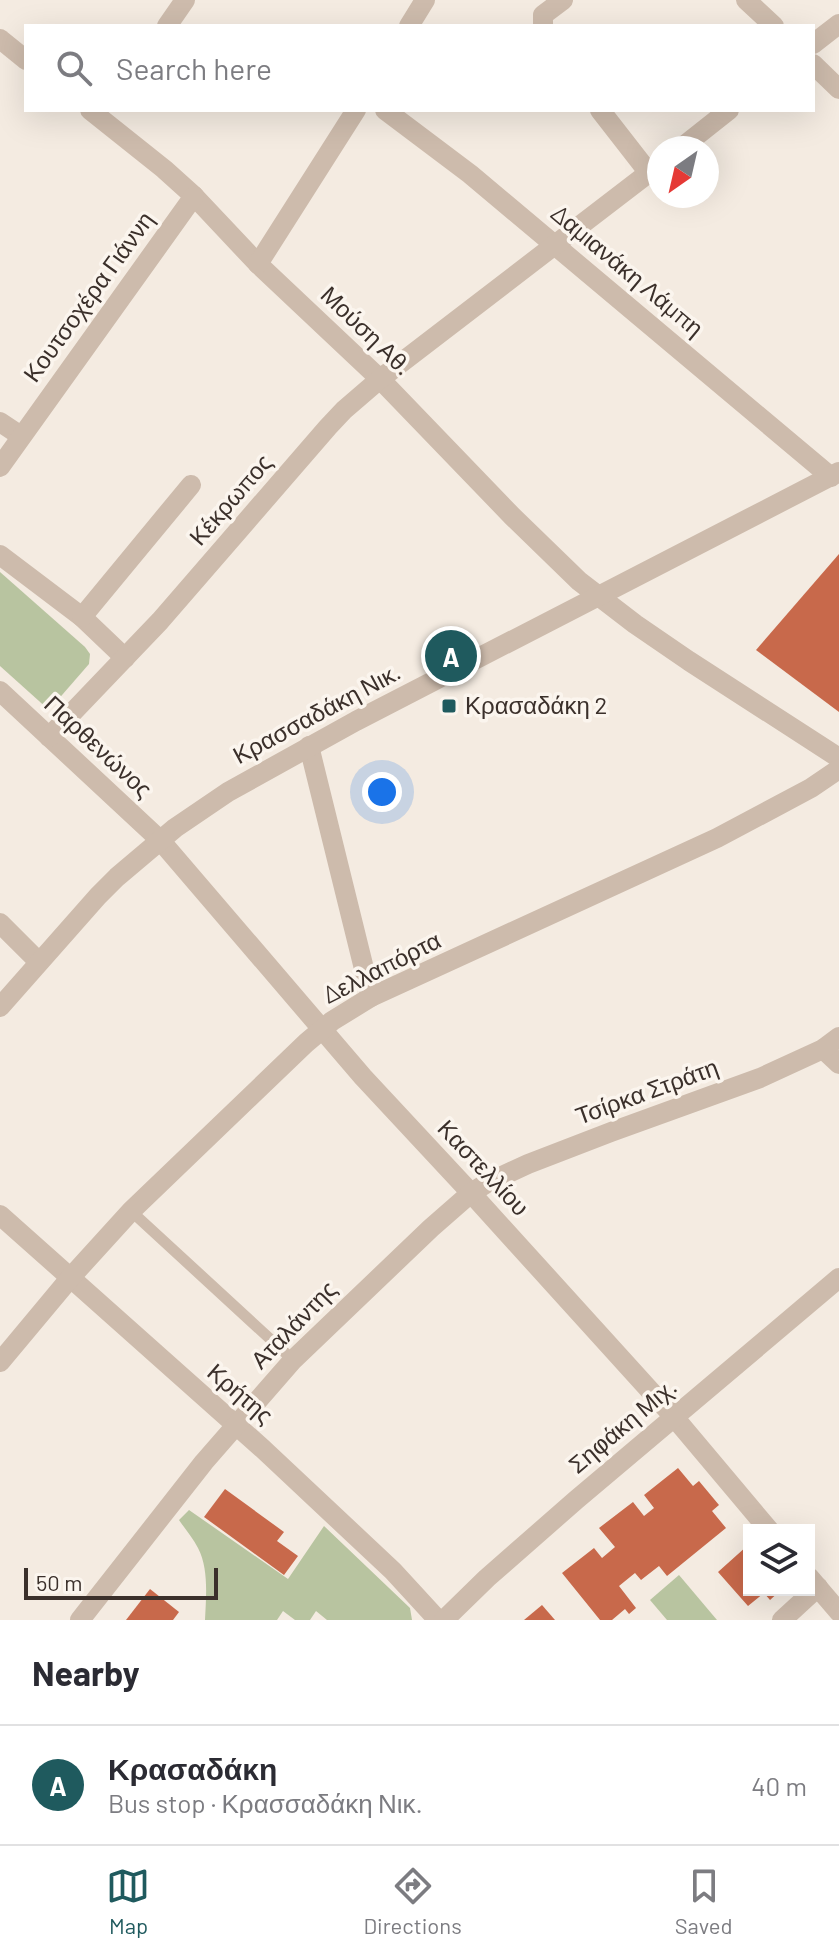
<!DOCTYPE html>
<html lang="en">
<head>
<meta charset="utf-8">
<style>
	:root { --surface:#fff; --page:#f7f7f7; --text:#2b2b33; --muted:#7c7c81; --line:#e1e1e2; --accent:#1f5a5e }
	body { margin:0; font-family:Barlow,sans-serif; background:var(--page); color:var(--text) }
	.controls { position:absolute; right:24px; bottom:24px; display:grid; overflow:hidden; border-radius:0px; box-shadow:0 8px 32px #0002 }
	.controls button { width:72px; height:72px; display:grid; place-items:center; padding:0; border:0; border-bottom:2px solid var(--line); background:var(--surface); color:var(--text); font:40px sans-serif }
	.compass { position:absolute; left:647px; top:136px; width:72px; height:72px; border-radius:50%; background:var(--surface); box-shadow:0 8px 32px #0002; rotate:214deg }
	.scale { position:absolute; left:24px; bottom:20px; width:194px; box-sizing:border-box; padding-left:8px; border:4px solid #3b302b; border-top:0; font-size:22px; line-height:28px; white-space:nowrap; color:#3b302b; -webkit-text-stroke:6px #fbf5ee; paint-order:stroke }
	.you { position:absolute; left:382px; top:792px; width:28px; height:28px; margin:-20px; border:6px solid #fff; border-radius:50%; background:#1a73e8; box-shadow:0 0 0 12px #1a73e833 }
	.badge { display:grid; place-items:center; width:52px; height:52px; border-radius:50%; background:var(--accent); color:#fff; font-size:26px; font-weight:700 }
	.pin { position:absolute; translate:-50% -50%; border:4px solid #fff; box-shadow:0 2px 8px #0006 }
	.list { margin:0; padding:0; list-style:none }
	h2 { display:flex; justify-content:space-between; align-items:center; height:104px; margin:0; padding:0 32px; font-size:34px }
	h2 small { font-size:26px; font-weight:400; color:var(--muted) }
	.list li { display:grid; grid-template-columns:52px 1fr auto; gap:24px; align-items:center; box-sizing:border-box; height:120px; padding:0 32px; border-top:2px solid var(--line) }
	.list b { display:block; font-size:30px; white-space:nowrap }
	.list p { margin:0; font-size:26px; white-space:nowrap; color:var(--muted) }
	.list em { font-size:26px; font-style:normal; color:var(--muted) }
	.icon { flex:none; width:44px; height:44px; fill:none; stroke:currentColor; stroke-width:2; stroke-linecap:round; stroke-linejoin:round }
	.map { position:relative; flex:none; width:839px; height:1620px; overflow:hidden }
	.search { position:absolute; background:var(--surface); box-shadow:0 8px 32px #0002; left:24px; right:24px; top:24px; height:88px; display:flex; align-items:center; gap:20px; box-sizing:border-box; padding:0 28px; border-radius:0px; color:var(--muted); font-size:30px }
	.sheet { height:224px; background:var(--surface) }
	nav { display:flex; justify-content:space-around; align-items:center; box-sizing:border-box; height:112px; border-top:2px solid var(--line); background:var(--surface); font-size:22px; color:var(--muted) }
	nav a { display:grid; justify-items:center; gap:4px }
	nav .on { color:var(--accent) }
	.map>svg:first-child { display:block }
	.green { fill:#b8c4a0 }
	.building { fill:#c8694b }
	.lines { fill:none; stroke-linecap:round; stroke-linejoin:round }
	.service { stroke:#cdbbac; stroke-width:11 }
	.minor { stroke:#cdbbac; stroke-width:20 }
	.tertiary { stroke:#cdbbac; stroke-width:20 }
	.poi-dot { fill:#1f5a5e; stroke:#fbf5ee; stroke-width:3 }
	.labels { text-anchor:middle; stroke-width:7; stroke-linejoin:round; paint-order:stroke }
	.street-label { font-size:24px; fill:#3b302b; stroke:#fbf5ee }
	.poi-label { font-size:24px; fill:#3b302b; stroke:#fbf5ee; text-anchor:start }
</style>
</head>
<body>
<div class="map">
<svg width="839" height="1620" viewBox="0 0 839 1620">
	<rect width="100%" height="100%" fill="#f4ebe1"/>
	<g class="green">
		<path d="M 0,572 L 85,647 L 90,654 L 89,664 L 49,710 L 0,666 Z"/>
		<path d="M 189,1510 L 288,1579 L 324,1526 L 410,1608 L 412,1620 L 327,1620 L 316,1611 L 310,1620 L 295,1620 L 283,1611 L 277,1620 L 205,1620 C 206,1597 209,1569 198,1548 C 193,1538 185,1529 179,1520 Z"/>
		<path d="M 679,1575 L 717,1620 L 667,1620 L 650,1600 Z"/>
	</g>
	<g class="building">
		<path d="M 839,554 L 839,712 L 756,650 Z"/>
		<path d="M 678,1468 L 693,1486 L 699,1481 L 719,1505 L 712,1511 L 726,1528 L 667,1576 L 659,1566 L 641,1580 L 635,1573 L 619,1586 L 636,1608 L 629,1614 L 625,1609 L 612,1620 L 600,1620 L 562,1573 L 594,1548 L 602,1558 L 615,1547 L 599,1528 L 633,1502 L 644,1516 L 654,1508 L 644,1495 Z"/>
		<path d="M 225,1489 L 284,1532 L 277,1541 L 298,1556 L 284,1575 L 204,1517 Z"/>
		<path d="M 747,1546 L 749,1548 L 749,1590 L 781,1590 L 770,1600 L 764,1593 L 748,1606 L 718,1572 Z"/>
		<path d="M 150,1589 L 179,1612 L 173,1620 L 126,1620 Z"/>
		<path d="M 542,1605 L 555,1620 L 524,1620 Z"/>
	</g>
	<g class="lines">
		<path class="service" d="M 131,1211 L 293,1360"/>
		<g class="minor">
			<path d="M 746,0 L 774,26"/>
			<path d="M 167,26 L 185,0"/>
			<path d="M 409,26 L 425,0"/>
			<path d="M 543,26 L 543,15 L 563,0"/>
			<path d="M 0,39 L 26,60"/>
			<path d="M 813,44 L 839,24"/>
			<path d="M 813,64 L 839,89"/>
			<path d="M 90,110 L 164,169 L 194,196 L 258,264 L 380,379 L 513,517 L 579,581 L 635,624 L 689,661 L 839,758"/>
			<path d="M 385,110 L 470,174 L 831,477"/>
			<path d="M 600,110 L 649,173"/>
			<path d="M 681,148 L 729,110"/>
			<path d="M 258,264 L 356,110"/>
			<path d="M 0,422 L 21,436"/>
			<path d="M 0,467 L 194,196"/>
			<path d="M 0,555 L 82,617 L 125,658"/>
			<path d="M 82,617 L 191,485"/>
			<path d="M 0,691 L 160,840 L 363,1077 L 471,1193 L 674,1417 L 769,1530"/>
			<path d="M 49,737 L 160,621 L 328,427 L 344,410 L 380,379 L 659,165"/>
			<path d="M 309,746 L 371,997"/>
			<path d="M 0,923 L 39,962"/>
			<path d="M 823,1049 L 839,1064"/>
			<path d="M 0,1215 L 263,1449 L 393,1571 L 438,1620"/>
			<path d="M 0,1362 L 71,1277 L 131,1211 L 306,1043 L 332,1021 L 371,997 L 717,838 L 811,788 L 839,769"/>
			<path d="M 809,1577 L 839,1612"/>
			<path d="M 80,1620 L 204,1462 L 293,1360 L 431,1228 L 471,1193 L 487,1183 L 528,1164 L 611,1132 L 760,1078 L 823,1049 L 839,1037"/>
			<path d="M 444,1620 L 487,1578 L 576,1500 L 839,1278"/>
			<path d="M 782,1620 L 818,1587"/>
		</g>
		<path class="tertiary" d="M 0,1007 L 98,896 L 117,877 L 175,828 L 228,792 L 356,721 L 839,472"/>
	</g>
	<rect class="poi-dot" x="441" y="698" width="16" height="16" rx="4"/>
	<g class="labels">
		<g class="street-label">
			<text transform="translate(627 271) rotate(40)" y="8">Δαμιανάκη Λάμπη</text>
			<text transform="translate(89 297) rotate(-54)" y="8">Κουτσοχέρα Γιάννη</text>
			<text transform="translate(366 331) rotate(44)" y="8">Μούση Αθ.</text>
			<text transform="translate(231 500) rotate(-49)" y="8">Κέκρωπος</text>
			<text transform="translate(317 714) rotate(-28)" y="8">Κρασσαδάκη Νικ.</text>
			<text transform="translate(98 747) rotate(43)" y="8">Παρθενώνος</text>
			<text transform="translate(382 968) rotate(-27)" y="8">Δελλαπόρτα</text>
			<text transform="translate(647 1092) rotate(-20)" y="8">Τσίρκα Στράτη</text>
			<text transform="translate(483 1168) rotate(47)" y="8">Καστελλίου</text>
			<text transform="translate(294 1325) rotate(-46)" y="8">Αταλάντης</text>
			<text transform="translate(240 1394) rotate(41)" y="8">Κρήτης</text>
			<text transform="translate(623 1426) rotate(-40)" y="8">Σηφάκη Μιχ.</text>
		</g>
		<g class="poi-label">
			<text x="465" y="714">Κρασαδάκη 2</text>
		</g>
	</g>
</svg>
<div class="controls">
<button><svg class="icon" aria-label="layers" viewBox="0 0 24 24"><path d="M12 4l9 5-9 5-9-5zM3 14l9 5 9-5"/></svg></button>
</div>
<svg class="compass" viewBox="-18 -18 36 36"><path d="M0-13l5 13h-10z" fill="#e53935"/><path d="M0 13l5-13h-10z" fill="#7c7c81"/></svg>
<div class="scale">50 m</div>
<div class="you"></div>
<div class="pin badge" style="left:451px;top:656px">A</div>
<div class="search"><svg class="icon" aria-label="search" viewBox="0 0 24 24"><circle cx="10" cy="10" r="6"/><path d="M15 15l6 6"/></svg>Search here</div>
</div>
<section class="sheet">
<h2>Nearby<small></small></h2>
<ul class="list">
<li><span class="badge">A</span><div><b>Κρασαδάκη</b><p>Bus stop · Κρασσαδάκη Νικ.</p></div><em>40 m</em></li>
</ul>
</section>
<nav>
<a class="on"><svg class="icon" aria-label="map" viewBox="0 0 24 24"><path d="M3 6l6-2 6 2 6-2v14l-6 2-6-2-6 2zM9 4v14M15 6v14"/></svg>Map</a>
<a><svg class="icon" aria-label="directions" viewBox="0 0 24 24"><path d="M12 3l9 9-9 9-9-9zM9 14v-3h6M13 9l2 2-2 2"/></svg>Directions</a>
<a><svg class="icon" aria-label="saved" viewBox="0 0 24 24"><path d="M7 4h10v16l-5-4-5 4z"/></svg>Saved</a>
</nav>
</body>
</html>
